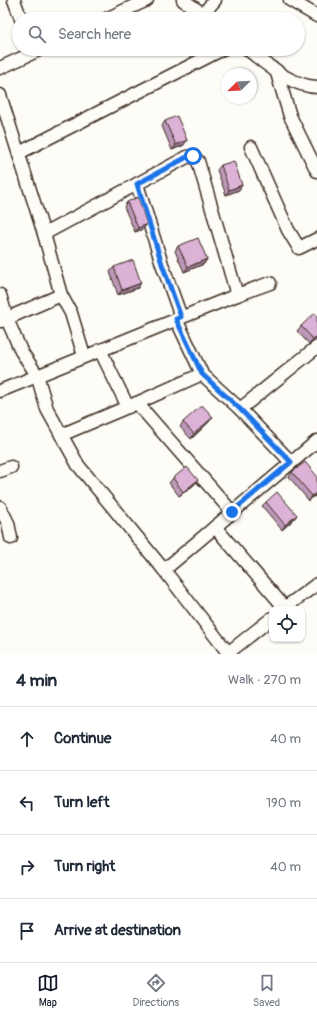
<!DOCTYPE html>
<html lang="en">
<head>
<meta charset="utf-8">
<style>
	:root { --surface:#fff; --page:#f6f6f7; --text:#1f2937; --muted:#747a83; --line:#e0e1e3; --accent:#111827 }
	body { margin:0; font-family:Pangolin,sans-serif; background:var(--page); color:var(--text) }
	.controls { position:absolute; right:12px; bottom:12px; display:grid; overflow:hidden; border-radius:8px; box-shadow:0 1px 3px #0004 }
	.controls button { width:36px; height:36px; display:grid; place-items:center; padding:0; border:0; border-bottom:1px solid var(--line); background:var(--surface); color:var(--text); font:20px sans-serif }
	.compass { position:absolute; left:221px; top:68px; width:36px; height:36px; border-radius:50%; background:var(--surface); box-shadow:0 1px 3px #0004; rotate:246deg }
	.stop { position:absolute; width:12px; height:12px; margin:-9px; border:3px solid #1a73e8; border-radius:50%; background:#fff }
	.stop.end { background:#1a73e8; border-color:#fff; box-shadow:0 1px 4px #0008 }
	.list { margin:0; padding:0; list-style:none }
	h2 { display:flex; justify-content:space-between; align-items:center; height:52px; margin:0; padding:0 16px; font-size:17px }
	h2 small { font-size:13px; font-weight:400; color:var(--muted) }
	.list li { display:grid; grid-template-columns:26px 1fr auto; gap:12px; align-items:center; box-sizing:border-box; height:64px; padding:0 16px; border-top:1px solid var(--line) }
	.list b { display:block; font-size:15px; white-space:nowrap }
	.list em { font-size:13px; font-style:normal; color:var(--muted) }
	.icon { flex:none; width:22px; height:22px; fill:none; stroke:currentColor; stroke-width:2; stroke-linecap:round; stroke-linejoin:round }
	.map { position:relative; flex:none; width:317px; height:654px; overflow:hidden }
	.search { position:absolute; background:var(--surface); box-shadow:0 1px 3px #0004; left:12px; right:12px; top:12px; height:44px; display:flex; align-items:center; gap:10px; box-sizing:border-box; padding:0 14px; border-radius:22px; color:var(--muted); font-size:15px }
	.sheet { height:308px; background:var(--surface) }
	nav { display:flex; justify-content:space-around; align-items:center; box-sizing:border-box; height:56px; border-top:1px solid var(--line); background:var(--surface); font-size:11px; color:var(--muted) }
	nav a { display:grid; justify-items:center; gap:2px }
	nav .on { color:var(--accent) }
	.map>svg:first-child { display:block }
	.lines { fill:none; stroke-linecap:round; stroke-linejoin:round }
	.street-casing { stroke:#3b2a1e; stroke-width:15 }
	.street { stroke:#fdfcf7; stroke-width:12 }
	.wall { fill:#bd99b9; stroke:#3b2a1e }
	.shaded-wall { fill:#9a7d96; stroke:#3b2a1e }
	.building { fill:#dcb2d7; stroke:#3b2a1e }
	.route { stroke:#1a73e8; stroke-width:5 }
</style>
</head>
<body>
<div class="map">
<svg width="317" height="654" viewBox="0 0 317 654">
	<rect width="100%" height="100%" fill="#fdfcf7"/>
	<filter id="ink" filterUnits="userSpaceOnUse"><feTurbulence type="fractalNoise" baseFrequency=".025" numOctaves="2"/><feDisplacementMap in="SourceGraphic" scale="8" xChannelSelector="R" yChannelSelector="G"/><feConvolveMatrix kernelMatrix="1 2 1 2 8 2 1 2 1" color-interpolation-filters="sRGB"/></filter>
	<g filter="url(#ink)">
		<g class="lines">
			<defs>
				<g id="street">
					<path d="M 14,0 L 21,19"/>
					<path d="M 183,0 L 210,19"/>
					<path d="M 290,0 L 317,16"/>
					<path d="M 203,14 L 215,0"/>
					<path d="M 106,19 L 147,0"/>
					<path d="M 247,49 C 268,65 290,86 317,87"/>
					<path d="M 0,68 L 41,49"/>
					<path d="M 276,70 L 290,116 L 317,171"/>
					<path d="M 0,95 L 44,234 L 61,295 L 1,321"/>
					<path d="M 251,147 L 288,230 L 299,248 L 317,239"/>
					<path d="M 19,153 L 223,49"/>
					<path d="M 137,184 L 162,264 L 181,317"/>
					<path d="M 44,234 L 187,157 L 193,156 L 198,161 L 237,295"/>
					<path d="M 0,295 L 7,319 L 21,351 L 37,375 L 47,409 L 78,465 L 164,570 L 229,654"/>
					<path d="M 61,295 L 71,313 L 84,356"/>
					<path d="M 176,319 L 202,374 L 240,409 L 291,462"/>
					<path d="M 100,350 L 128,407"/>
					<path d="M 0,391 L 237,295 L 270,283"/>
					<path d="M 137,403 L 232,512"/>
					<path d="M 240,409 L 317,347"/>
					<path d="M 61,435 L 137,403 L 202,374"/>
					<path d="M 0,471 L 11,467"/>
					<path d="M 0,507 L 8,523 L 11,538"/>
					<path d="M 215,527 L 285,608"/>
					<path d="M 164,570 L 317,441"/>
					<path d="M 283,609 L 317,584"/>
					<path d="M 228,653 L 272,618"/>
				</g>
			</defs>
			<use href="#street" class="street-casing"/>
			<use href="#street" class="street"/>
		</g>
		<g class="wall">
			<path d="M 165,121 L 184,145 L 172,150 L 162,126 Z"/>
			<path d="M 221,165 L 239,190 L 226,195 L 217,170 Z"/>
			<path d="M 127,202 L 147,224 L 143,229 L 135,232 L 124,207 Z"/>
			<path d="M 178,246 L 207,259 L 204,264 L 184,272 L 175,251 Z"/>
			<path d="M 114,267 L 138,288 L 118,295 L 110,272 Z"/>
			<path d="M 301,326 L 317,340 L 309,344 L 297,331 Z"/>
			<path d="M 183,422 L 209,422 L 191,439 L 180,427 Z"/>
			<path d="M 292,472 L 317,476 L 317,499 L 314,496 L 309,501 L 289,477 Z"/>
			<path d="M 173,478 L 198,480 L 194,485 L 179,496 L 169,483 Z"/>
			<path d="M 266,502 L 297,515 L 293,520 L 282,530 L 262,506 Z"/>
		</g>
		<g class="shaded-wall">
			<path d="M 187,140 L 184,145 L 172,150 L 176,145 Z"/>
			<path d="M 242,185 L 239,190 L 226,195 L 229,190 Z"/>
			<path d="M 147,224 L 143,229 L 135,232 L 138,228 Z"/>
			<path d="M 207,259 L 204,264 L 184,272 L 188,267 Z"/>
			<path d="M 141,283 L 138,288 L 118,295 L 122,290 Z"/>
			<path d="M 317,337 L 317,340 L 309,344 L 313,339 Z"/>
			<path d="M 213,417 L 209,422 L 191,439 L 194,434 Z"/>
			<path d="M 198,480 L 194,485 L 179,496 L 183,492 Z"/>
			<path d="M 317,492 L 314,496 L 309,501 L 312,496 Z"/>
			<path d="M 297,515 L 293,520 L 282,530 L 285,525 Z"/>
		</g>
		<g class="building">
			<path d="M 177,116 L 187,140 L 176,145 L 165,121 Z"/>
			<path d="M 234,161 L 242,185 L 229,190 L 221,165 Z"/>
			<path d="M 138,197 L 147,224 L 138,228 L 127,202 Z"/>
			<path d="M 198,238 L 207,259 L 188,267 L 178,246 Z"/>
			<path d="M 133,260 L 141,283 L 122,290 L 114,267 Z"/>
			<path d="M 315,313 L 317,316 L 317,337 L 313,339 L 301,326 Z"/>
			<path d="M 202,405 L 213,417 L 194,434 L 183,422 Z"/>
			<path d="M 305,462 L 317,476 L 317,492 L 312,496 L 292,472 Z"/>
			<path d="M 187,467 L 198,480 L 183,492 L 173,478 Z"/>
			<path d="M 277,492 L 297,515 L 285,525 L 266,502 Z"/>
		</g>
	</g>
	<g class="lines" filter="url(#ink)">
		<path class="route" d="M 193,156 L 187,157 L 137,184 L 162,264 L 181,317 L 176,319 L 202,374 L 240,409 L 291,462 L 232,512"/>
	</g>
</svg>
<div class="controls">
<button><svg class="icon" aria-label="locate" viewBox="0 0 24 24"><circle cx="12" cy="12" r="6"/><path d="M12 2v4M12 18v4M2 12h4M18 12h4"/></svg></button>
</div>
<svg class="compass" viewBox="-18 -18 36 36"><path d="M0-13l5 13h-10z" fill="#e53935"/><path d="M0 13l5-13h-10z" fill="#747a83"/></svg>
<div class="stop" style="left:193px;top:156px"></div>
<div class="stop end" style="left:232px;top:512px"></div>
<div class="search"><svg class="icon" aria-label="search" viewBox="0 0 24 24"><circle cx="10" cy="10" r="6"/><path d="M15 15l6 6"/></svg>Search here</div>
</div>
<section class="sheet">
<h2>4 min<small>Walk · 270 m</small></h2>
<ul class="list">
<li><svg class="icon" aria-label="ahead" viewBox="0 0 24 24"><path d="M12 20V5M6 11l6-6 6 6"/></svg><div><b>Continue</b></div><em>40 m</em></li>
<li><svg class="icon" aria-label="left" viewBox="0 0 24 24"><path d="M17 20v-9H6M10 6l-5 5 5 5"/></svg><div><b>Turn left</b></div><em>190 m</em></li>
<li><svg class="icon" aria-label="right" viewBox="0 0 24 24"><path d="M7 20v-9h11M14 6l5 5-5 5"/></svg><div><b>Turn right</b></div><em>40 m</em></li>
<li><svg class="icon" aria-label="arrive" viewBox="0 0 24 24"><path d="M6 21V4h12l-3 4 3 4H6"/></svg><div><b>Arrive at destination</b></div></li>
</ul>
</section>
<nav>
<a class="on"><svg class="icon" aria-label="map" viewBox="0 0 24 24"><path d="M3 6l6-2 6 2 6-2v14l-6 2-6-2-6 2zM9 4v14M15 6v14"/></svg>Map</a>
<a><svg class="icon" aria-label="directions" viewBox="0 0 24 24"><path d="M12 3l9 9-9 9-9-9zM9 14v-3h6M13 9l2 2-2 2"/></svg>Directions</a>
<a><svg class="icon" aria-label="saved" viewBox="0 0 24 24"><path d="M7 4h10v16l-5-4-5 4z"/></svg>Saved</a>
</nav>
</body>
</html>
